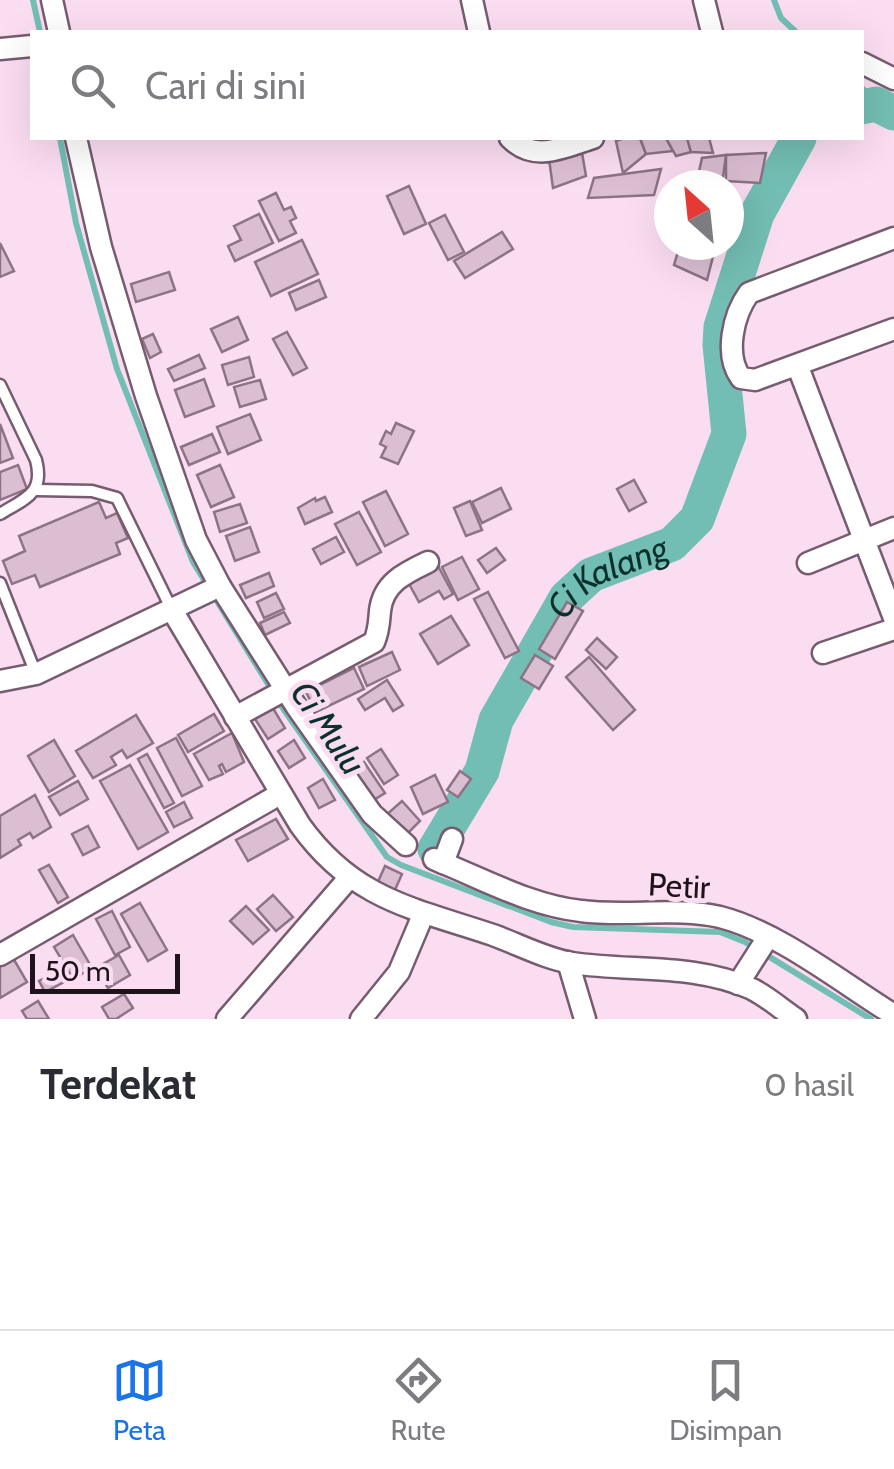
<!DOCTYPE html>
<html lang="id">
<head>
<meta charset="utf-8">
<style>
	:root { --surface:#fff; --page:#f7f7f7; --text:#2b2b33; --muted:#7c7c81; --line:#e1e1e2; --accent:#1a73e8 }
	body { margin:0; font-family:Cabin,sans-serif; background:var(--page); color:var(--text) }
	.compass { position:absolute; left:654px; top:170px; width:90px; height:90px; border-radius:50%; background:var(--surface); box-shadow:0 10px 40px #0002; rotate:333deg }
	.scale { position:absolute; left:30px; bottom:25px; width:150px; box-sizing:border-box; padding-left:10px; border:5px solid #1d131a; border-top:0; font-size:28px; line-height:35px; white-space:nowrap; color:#1d131a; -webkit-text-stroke:8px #fbddf1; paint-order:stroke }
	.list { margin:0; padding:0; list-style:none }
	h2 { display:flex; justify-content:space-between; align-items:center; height:130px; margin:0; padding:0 40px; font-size:42px }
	h2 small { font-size:32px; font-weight:400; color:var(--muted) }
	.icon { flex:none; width:55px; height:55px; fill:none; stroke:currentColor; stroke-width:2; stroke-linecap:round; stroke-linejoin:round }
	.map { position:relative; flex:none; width:894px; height:1019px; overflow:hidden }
	.search { position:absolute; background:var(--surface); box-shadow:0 10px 40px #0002; left:30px; right:30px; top:30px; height:110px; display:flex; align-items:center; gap:25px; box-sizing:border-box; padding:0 35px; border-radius:0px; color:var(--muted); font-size:38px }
	.sheet { height:310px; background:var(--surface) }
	nav { display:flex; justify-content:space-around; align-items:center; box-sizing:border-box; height:140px; border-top:2px solid var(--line); background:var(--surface); font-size:28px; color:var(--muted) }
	nav a { display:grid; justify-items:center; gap:5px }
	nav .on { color:var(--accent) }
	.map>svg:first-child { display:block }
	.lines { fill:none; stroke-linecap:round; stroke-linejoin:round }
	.stream { stroke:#73beb4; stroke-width:6 }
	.river { stroke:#73beb4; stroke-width:35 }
	.building { fill:#dcbed2; stroke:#8d7385; stroke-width:2.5 }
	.service-casing { stroke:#765c6e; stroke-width:15 }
	.minor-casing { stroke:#765c6e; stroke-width:25 }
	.service { stroke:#fff; stroke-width:10 }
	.minor { stroke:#fff; stroke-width:20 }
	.labels { text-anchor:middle; stroke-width:10; stroke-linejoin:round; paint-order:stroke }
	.street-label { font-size:32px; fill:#1d131a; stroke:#fbddf1 }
	.water-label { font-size:35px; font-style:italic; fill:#0b312d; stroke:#fbddf1 }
</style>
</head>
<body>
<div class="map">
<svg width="894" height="1019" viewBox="0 0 894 1019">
	<rect width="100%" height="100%" fill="#fbddf1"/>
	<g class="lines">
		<g class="stream">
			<path d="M 33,0 L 40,32"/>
			<path d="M 774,0 L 781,18 L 796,32"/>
			<path d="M 862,88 L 876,104"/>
			<path d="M 60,138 L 76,223 L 117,369 L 193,562 L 284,710 L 387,857 L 401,865 L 551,922 L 573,927 L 720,932 L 745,942 L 871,1019"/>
		</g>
		<g class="river">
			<path d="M 862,107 L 876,104 L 894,113"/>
			<path id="s1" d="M 435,849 L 482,771 L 496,720 L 566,598 L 591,575 L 672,544 L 697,519 L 729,434 L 720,345 L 721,327 L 757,214 L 799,138"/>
		</g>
	</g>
	<g class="building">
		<path d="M 624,138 L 640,138 L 646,154 L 623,173 L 616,141 Z"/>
		<path d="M 640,138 L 666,138 L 673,151 L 646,154 Z"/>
		<path d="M 666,138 L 687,138 L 691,152 L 676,156 Z"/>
		<path d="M 687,138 L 709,138 L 713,153 L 691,152 Z"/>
		<path d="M 581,147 L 586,176 L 553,188 L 549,159 Z"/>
		<path d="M 766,153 L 760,183 L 726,181 L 726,155 Z"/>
		<path d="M 726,155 L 722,185 L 696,185 L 702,158 Z"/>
		<path d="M 661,169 L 654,195 L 588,198 L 594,178 Z"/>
		<path d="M 409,186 L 426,224 L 404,234 L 387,196 Z"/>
		<path d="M 276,193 L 284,210 L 291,207 L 296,218 L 290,221 L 296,233 L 279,241 L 259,201 Z"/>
		<path d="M 259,214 L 273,243 L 235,261 L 228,246 L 241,240 L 234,226 Z"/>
		<path d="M 445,215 L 464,252 L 448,260 L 429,223 Z"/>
		<path d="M 502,232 L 513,249 L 465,278 L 454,261 Z"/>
		<path d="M 302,240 L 318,274 L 271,296 L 255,262 Z"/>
		<path d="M 0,243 L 14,271 L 0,277 Z"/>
		<path d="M 680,245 L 716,245 L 707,280 L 674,265 Z"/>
		<path d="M 169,272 L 175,290 L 136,302 L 131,284 Z"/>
		<path d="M 319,280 L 326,297 L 296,310 L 289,293 Z"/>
		<path d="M 238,317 L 248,340 L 222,352 L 211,329 Z"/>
		<path d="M 287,332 L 307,368 L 293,375 L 273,339 Z"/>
		<path d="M 153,334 L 161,352 L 150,358 L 142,339 Z"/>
		<path d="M 199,355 L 205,368 L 174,381 L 168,369 Z"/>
		<path d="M 249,357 L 254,377 L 228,385 L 222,365 Z"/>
		<path d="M 204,379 L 214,406 L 185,417 L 175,390 Z"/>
		<path d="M 260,380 L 266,399 L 240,407 L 234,387 Z"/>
		<path d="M 250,414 L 261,440 L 228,454 L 217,427 Z"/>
		<path d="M 396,423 L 414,431 L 398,464 L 381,457 L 386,447 L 380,444 L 386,431 L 391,434 Z"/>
		<path d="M 0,424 L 13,458 L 0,463 Z"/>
		<path d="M 212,434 L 220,452 L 189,465 L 181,447 Z"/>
		<path d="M 18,465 L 27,489 L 0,500 L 0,472 Z"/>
		<path d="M 220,465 L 234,497 L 211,507 L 197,475 Z"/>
		<path d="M 634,480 L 646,502 L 629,511 L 617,489 Z"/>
		<path d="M 501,488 L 511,509 L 482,523 L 472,502 Z"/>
		<path d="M 386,491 L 408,534 L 385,546 L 363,502 Z"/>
		<path d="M 325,497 L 332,512 L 305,524 L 298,508 L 315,498 L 316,501 Z"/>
		<path d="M 470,501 L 482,530 L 466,536 L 454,508 Z"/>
		<path d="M 99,502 L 106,518 L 117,513 L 128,538 L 116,543 L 120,554 L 40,587 L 35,575 L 12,584 L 3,561 L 25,551 L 19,536 Z"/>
		<path d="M 240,504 L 247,523 L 220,532 L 214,512 Z"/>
		<path d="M 359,512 L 381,552 L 357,565 L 335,524 Z"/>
		<path d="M 250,527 L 259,552 L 235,561 L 226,536 Z"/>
		<path d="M 336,537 L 344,552 L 321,564 L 313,549 Z"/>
		<path d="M 496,548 L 505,560 L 487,573 L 478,560 Z"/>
		<path d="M 462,557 L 479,589 L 458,600 L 442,567 Z"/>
		<path d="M 438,566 L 453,594 L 444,599 L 439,591 L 419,602 L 408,582 Z"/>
		<path d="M 269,573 L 274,586 L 246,598 L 240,585 Z"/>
		<path d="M 488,592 L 519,651 L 505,658 L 474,599 Z"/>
		<path d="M 276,593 L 284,609 L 264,618 L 257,602 Z"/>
		<path d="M 567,602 L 583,611 L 555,659 L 539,649 Z"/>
		<path d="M 284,612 L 290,623 L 265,635 L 260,623 Z"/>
		<path d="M 451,616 L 469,645 L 438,664 L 420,634 Z"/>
		<path d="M 597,638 L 617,657 L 606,669 L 586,650 Z"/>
		<path d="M 392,652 L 400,670 L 367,686 L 359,667 Z"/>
		<path d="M 535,655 L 553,666 L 539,689 L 521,678 Z"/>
		<path d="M 589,657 L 635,710 L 613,730 L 566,677 Z"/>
		<path d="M 354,668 L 364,689 L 316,712 L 306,692 Z"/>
		<path d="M 387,680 L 403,705 L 393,711 L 385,698 L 365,710 L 358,699 Z"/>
		<path d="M 271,705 L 285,728 L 268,739 L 253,716 Z"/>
		<path d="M 214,714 L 224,731 L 188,752 L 178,735 Z"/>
		<path d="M 136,715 L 153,743 L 127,758 L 122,750 L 111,757 L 116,765 L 93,778 L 76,751 Z"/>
		<path d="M 232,733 L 244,762 L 226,772 L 222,764 L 219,766 L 223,774 L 209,780 L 194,754 Z"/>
		<path d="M 176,738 L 202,786 L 182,796 L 157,748 Z"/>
		<path d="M 54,740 L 75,776 L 49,792 L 28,756 Z"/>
		<path d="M 294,740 L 305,758 L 289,768 L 278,751 Z"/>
		<path d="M 381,749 L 398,775 L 384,784 L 367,758 Z"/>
		<path d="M 147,754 L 174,803 L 164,808 L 138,759 Z"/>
		<path d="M 364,762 L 385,793 L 372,801 L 351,770 Z"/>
		<path d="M 130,765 L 168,832 L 138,849 L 100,781 Z"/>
		<path d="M 460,771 L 471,779 L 458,797 L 447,790 Z"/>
		<path d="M 435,775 L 448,802 L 423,814 L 411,787 Z"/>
		<path d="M 323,779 L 335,800 L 319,808 L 308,788 Z"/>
		<path d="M 78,781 L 88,799 L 60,815 L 49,797 Z"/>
		<path d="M 35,795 L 51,827 L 33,838 L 30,833 L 18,840 L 21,845 L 0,858 L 0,816 Z"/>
		<path d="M 402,801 L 420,821 L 404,837 L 385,816 Z"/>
		<path d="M 184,802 L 192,818 L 174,827 L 166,812 Z"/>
		<path d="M 276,819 L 288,839 L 248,861 L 236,840 Z"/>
		<path d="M 88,826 L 99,847 L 83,855 L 72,834 Z"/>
		<path d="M 49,865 L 68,897 L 58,903 L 39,870 Z"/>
		<path d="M 385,866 L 402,874 L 394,892 L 377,884 Z"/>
		<path d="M 273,895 L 293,917 L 276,931 L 257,909 Z"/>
		<path d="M 140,903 L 167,950 L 148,961 L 121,914 Z"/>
		<path d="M 246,906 L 269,930 L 253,944 L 230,921 Z"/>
		<path d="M 112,911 L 130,947 L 115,955 L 96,919 Z"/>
		<path d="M 73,935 L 92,968 L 73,979 L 54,947 Z"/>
		<path d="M 119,955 L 130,975 L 108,988 L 96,968 Z"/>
		<path d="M 13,958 L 27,982 L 0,998 L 0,966 Z"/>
		<path d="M 62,969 L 68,980 L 45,992 L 39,981 Z"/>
		<path d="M 124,994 L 133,1008 L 116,1019 L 109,1019 L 102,1007 Z"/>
		<path d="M 38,1001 L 49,1019 L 27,1019 L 22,1011 Z"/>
	</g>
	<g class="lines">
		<defs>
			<g id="service">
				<path d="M 0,385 L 36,460 C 45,494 24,499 0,514"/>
				<path d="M 37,490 L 92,491 L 117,498 L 172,610"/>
				<path d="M 0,583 L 36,674"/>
			</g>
			<g id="minor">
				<path d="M 52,0 L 59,32"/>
				<path d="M 472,0 L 479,32"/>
				<path d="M 704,0 L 712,32"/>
				<path d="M 0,49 L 32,46"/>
				<path d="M 862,63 L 894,79"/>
				<path d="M 76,138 L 101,247 L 146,396 L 196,540 L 220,586 L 296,706 L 372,814 L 406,845"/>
				<path d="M 510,138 C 535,163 564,147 593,138"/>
				<path d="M 894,238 L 749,293 C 733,315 724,355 741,378 L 755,380 L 894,329"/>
				<path d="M 798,367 L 894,618"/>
				<path d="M 808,563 L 894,528"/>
				<path d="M 172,610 L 300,825 C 353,899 412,908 493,935 C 518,944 546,959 572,963 C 632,972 695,963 752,989 C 768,997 781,1009 796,1019"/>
				<path d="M 823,653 L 894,629"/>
				<path d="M 0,681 L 36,674 L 220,586"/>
				<path d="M 235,717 L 374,642 C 379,631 379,622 380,611 C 383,583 405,573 428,562"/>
				<path d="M 434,859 L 443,863 L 452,839"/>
				<path d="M 443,863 C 487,881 533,906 581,911 C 626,917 676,907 720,917 C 779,932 842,983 894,1015"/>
				<path d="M 0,955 L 280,794"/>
				<path d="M 568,962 L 585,1019"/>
				<path d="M 738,984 L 768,937"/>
				<path d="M 227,1019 L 349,878"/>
				<path d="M 361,1019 L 399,972 L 423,915"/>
			</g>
		</defs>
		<use href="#service" class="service-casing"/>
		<use href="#minor" class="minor-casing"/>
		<use href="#service" class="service"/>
		<use href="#minor" class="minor"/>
	</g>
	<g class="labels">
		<g class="street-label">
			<text transform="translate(679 886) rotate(3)" y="11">Petir</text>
		</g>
		<g class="water-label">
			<text dy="12" stroke="none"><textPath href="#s1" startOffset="332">Ci Kalang</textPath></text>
			<text transform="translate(328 728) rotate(56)" y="12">Ci Mulu</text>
		</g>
	</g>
</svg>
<svg class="compass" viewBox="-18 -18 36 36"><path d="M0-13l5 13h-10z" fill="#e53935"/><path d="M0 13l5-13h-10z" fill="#7c7c81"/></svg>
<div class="scale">50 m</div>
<div class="search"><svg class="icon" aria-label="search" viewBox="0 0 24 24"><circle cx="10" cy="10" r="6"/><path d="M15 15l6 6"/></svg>Cari di sini</div>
</div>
<section class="sheet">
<h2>Terdekat<small>0 hasil</small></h2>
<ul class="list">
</ul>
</section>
<nav>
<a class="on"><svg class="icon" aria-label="map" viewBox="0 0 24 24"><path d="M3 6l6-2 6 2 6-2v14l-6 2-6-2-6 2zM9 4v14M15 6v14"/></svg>Peta</a>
<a><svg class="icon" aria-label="directions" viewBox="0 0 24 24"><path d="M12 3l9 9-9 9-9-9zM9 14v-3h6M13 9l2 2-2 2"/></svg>Rute</a>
<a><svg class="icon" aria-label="saved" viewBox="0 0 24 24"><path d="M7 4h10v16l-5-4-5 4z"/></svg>Disimpan</a>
</nav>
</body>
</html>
